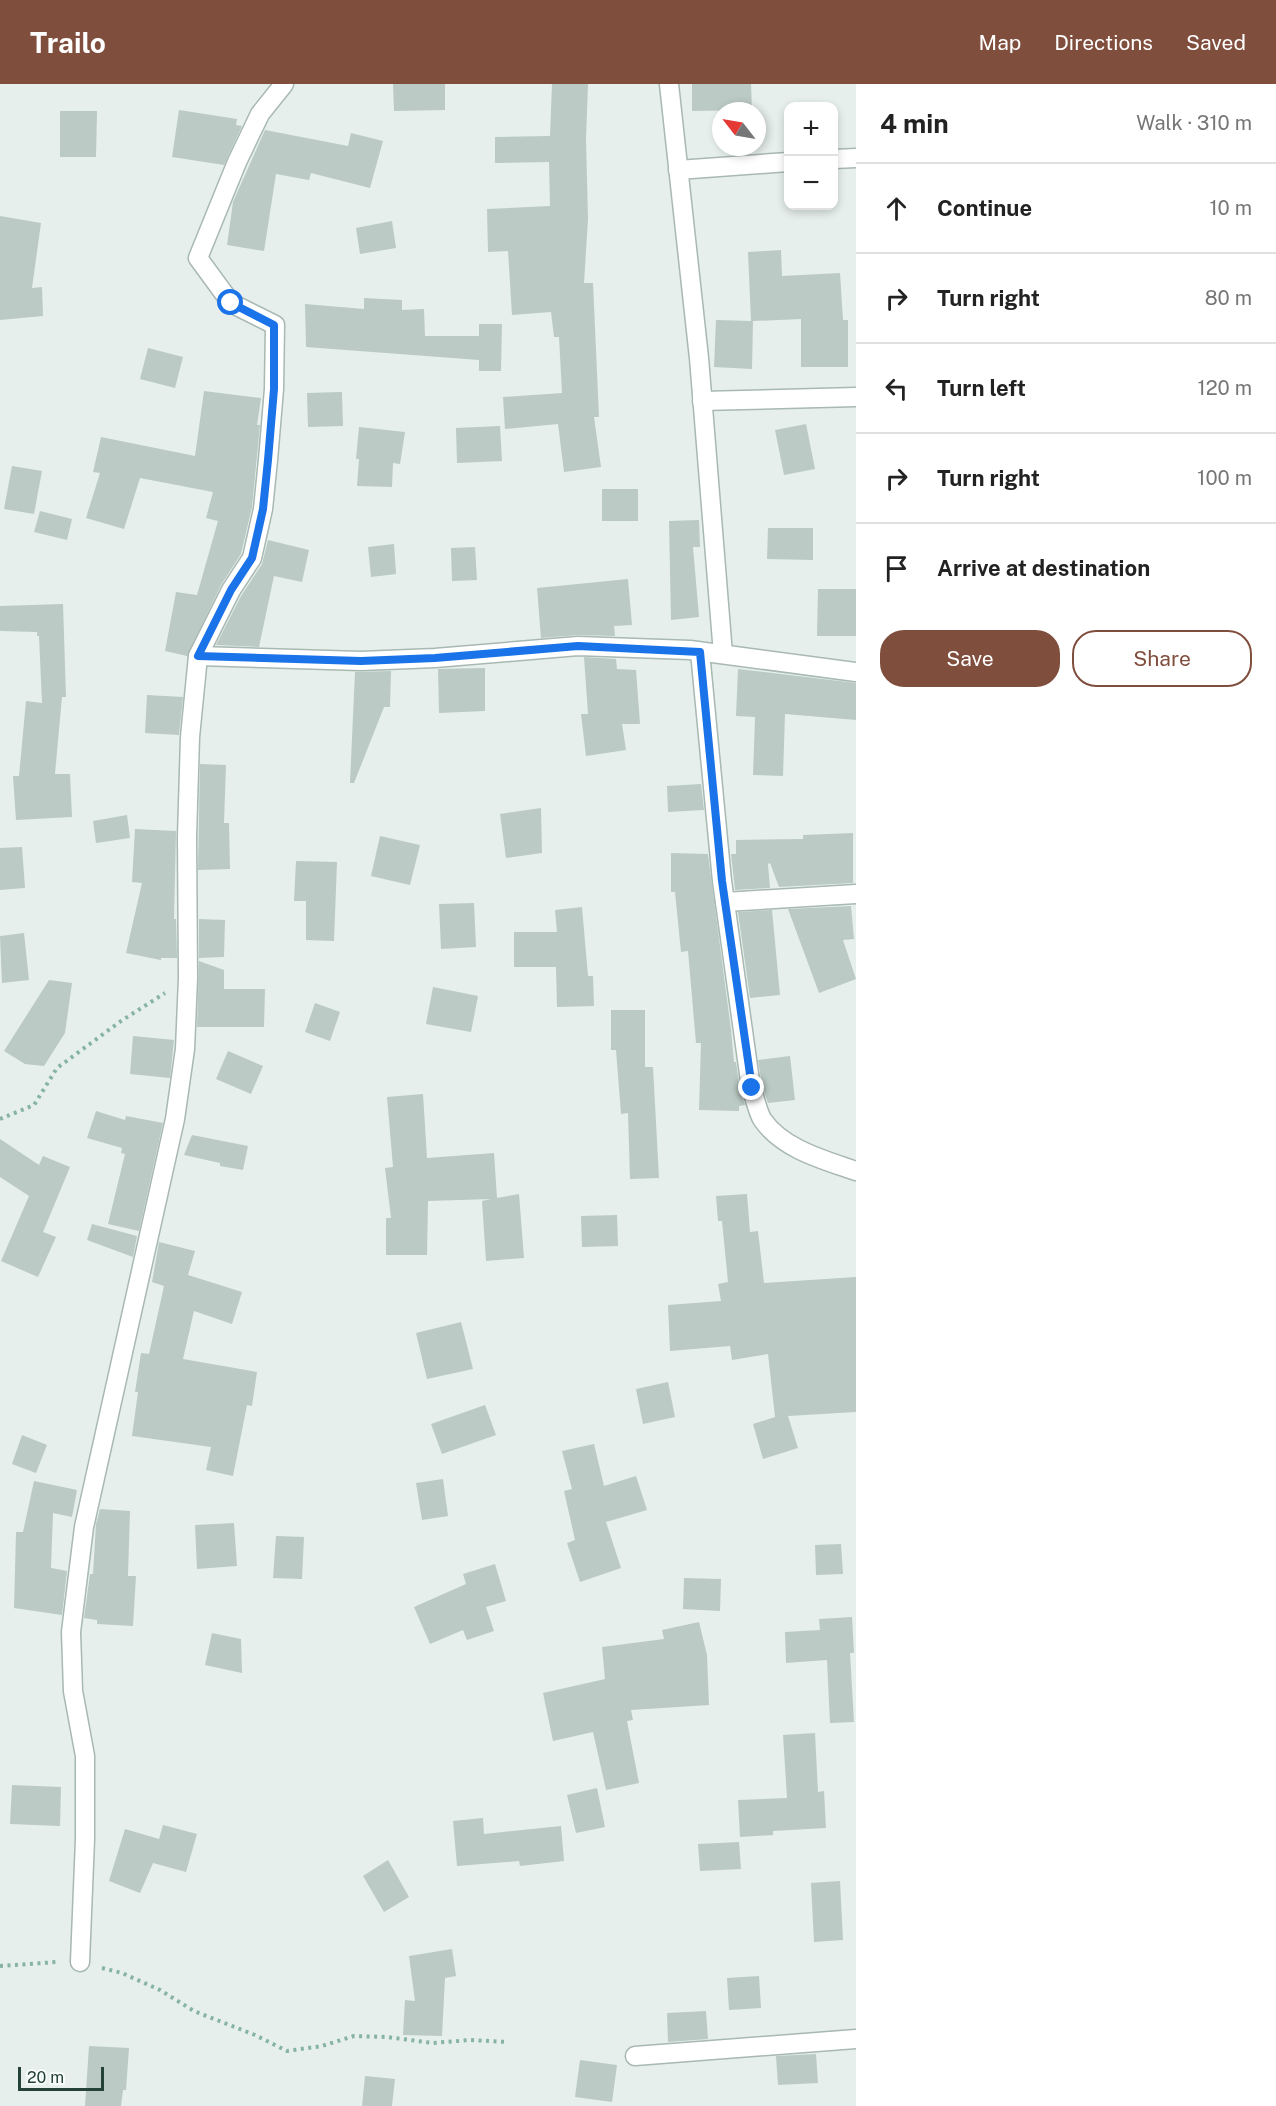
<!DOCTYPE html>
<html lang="en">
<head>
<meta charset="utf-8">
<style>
	:root { --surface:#fff; --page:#f6f6f6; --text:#222; --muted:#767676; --line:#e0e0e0; --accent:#804e3d }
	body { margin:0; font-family:"Public Sans",sans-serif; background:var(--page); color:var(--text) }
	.controls { position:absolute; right:18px; top:18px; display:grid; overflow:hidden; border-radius:12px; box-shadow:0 3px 9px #0003 }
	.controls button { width:54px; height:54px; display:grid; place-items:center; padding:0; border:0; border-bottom:2px solid var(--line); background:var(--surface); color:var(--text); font:30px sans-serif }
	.compass { position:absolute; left:712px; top:18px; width:54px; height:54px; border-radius:50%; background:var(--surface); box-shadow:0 3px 9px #0003; rotate:301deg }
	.scale { position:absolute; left:18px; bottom:15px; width:86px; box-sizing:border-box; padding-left:6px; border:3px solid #24423a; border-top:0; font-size:16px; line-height:21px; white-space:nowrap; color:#24423a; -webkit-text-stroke:4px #f7fbf9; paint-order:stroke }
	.stop { position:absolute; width:18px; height:18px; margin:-14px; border:4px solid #1a73e8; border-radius:50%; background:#fff }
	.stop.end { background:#1a73e8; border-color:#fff; box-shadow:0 2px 6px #0008 }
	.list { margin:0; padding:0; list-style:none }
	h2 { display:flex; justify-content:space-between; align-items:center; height:78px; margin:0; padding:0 24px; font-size:26px }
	h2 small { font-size:20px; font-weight:400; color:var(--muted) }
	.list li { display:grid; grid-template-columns:39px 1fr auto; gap:18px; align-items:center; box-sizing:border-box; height:90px; padding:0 24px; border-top:2px solid var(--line) }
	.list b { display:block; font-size:22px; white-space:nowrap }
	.list em { font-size:20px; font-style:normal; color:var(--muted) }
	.actions { display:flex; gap:12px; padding:18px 24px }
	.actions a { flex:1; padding:14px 0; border:2px solid var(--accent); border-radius:24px; text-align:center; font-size:21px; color:var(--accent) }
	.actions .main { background:var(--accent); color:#fff }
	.icon { flex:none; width:33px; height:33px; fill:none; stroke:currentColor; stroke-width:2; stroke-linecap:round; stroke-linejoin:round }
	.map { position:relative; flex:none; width:856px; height:2022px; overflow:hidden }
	header { display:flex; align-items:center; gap:36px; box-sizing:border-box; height:84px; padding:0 30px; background:var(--accent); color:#fff }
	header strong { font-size:28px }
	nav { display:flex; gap:33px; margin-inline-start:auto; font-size:21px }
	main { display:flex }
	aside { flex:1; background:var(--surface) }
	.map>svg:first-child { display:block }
	.building { fill:#bbcac4 }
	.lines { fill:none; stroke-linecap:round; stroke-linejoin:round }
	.minor-casing { stroke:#a8b8b2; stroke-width:21 }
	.path { stroke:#86b3a5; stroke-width:4; stroke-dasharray:3 4.5; stroke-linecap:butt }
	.minor { stroke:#fff; stroke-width:18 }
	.route { stroke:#1a73e8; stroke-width:8 }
</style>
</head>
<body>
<header>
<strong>Trailo</strong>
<nav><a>Map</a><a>Directions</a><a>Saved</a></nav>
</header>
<main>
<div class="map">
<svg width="856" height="2022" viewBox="0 0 856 2022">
	<rect width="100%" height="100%" fill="#e6efeb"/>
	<g class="building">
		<path d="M 393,0 L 445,0 L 445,26 L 394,27 Z"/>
		<path d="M 552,0 L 588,0 L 586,55 L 588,135 L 584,199 L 593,199 L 599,333 L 594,333 L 601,383 L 564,388 L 558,340 L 505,345 L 503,313 L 562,309 L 559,253 L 554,253 L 551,228 L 512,231 L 508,167 L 488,168 L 487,125 L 550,122 L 549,78 L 495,79 L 495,53 L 550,52 Z"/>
		<path d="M 692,0 L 751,0 L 752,26 L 692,27 Z"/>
		<path d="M 179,26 L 237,35 L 236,41 L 242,42 L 224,81 L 172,73 Z"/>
		<path d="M 60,27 L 97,27 L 96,73 L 60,73 Z"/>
		<path d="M 265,46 L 348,62 L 351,49 L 383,57 L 370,104 L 311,89 L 309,96 L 276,90 L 264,167 L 227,161 L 233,118 Z"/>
		<path d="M 0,132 L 41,139 L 32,204 L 42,203 L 43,232 L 0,236 Z"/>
		<path d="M 392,137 L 396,164 L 360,170 L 356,144 Z"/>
		<path d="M 781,166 L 782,192 L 840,189 L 843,236 L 848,236 L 848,283 L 801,283 L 801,235 L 753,237 L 752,285 L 714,283 L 716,236 L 751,237 L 748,168 Z"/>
		<path d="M 364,214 L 402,216 L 402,226 L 424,225 L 425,252 L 479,252 L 479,240 L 502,240 L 501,287 L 479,287 L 479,276 L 306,263 L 305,220 L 364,225 Z"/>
		<path d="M 148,264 L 183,273 L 175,304 L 140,295 Z"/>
		<path d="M 204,307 L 261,314 L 257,341 L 260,341 L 252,423 L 241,470 L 221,501 L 187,572 L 165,567 L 176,508 L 197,511 L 218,437 L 206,434 L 213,408 L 140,394 L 124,445 L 86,434 L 100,389 L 93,388 L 101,353 L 195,372 Z"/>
		<path d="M 342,308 L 343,342 L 308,343 L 307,309 Z"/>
		<path d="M 806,340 L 815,385 L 784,391 L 775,346 Z"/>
		<path d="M 500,342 L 502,377 L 457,379 L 456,344 Z"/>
		<path d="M 359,343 L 405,348 L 400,380 L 393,379 L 392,403 L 357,402 L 359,375 L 356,375 Z"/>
		<path d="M 12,382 L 42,387 L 34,430 L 4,425 Z"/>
		<rect x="602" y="405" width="36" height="32"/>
		<path d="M 40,427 L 72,435 L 67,456 L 34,448 Z"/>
		<path d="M 699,436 L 700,463 L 693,463 L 699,533 L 671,536 L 669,437 Z"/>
		<path d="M 768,444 L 813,444 L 813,476 L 767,475 Z"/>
		<path d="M 268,456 L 309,466 L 302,498 L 274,492 L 259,563 L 216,561 L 241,512 L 262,480 Z"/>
		<path d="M 394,460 L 396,490 L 371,493 L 368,463 Z"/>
		<path d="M 475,463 L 477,496 L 452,497 L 451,464 Z"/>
		<path d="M 628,495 L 632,541 L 614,542 L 615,552 L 578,551 L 541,554 L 537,504 Z"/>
		<path d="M 818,505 L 856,505 L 856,552 L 817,552 Z"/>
		<path d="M 63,520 L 66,613 L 62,613 L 55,690 L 70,690 L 72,733 L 16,736 L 13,692 L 19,692 L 26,617 L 42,619 L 39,552 L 37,552 L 37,548 L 0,547 L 0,522 Z"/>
		<path d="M 584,573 L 616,575 L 617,585 L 636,586 L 640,640 L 622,640 L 626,666 L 586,672 L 581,630 L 588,630 Z"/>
		<path d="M 485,584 L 485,627 L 439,629 L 438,585 Z"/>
		<path d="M 738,585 L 856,599 L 856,636 L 785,630 L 783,692 L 753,691 L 755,633 L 736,632 Z"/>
		<path d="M 391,587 L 390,623 L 384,623 L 354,699 L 350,699 L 355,588 Z"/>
		<path d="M 147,611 L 183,613 L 179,651 L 145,649 Z"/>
		<path d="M 200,680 L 226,681 L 224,739 L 229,739 L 230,785 L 198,786 Z"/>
		<path d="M 701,700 L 704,726 L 668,728 L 667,702 Z"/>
		<path d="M 541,724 L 542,769 L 506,774 L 500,730 Z"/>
		<path d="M 127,731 L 130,754 L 96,759 L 93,737 Z"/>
		<path d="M 135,745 L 176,747 L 174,835 L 176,835 L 177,874 L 161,874 L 161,876 L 126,869 L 142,799 L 132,798 Z"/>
		<path d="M 853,749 L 853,799 L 779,803 L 770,779 L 768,780 L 770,804 L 735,806 L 731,770 L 736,770 L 736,756 L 803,755 L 803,751 Z"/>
		<path d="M 380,752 L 420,761 L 410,801 L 371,792 Z"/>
		<path d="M 22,763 L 25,804 L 0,806 L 0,764 Z"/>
		<path d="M 671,769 L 708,770 L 731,946 L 734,978 L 736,978 L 740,1006 L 745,1021 L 739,1022 L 739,1027 L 699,1026 L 701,959 L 696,959 L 688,867 L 681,868 L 675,808 L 671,808 Z"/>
		<path d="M 296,777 L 337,778 L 334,857 L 306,856 L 306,817 L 294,817 Z"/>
		<path d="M 474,819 L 476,863 L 441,865 L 439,820 Z"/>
		<path d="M 851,822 L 854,855 L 843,856 L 856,895 L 819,909 L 788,825 Z"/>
		<path d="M 582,823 L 588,892 L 593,892 L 594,922 L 557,923 L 556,883 L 514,883 L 514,848 L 557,848 L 555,826 Z"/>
		<path d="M 772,826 L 780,911 L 750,914 L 738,828 Z"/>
		<path d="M 199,835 L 225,836 L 224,873 L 199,874 Z"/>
		<path d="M 24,849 L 29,896 L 2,899 L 0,852 Z"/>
		<path d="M 199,877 L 224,886 L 224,905 L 265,905 L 264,943 L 197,943 Z"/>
		<path d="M 49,896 L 72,899 L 65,949 L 44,982 L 25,980 L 4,967 Z"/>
		<path d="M 433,903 L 478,912 L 471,948 L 426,940 Z"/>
		<path d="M 315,919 L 340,928 L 330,957 L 305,948 Z"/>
		<path d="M 611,926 L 645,926 L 645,983 L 653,983 L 659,1094 L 630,1095 L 628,1029 L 621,1030 L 616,966 L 611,966 Z"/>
		<path d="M 133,952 L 174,956 L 170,994 L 130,990 Z"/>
		<path d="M 228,967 L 263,982 L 251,1010 L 216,995 Z"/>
		<path d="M 790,972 L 795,1016 L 768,1019 L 762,1001 L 758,976 Z"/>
		<path d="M 423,1010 L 427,1074 L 494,1069 L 497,1114 L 519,1110 L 524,1174 L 486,1177 L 482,1117 L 491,1115 L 428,1117 L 427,1171 L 386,1171 L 386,1134 L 391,1134 L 385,1084 L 393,1083 L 387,1013 Z"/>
		<path d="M 96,1027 L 125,1036 L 126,1032 L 163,1039 L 139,1147 L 108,1140 L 125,1070 L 121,1069 L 122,1064 L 87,1054 Z"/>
		<path d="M 192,1051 L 248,1062 L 243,1086 L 220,1082 L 220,1079 L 184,1071 Z"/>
		<path d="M 0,1055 L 39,1081 L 43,1072 L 70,1083 L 43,1148 L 56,1153 L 38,1193 L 1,1177 L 29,1112 L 0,1093 Z"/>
		<path d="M 747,1110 L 750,1148 L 758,1147 L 764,1199 L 856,1193 L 856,1328 L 788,1332 L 798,1364 L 763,1375 L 753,1340 L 775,1333 L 768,1270 L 732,1276 L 730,1262 L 670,1267 L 668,1221 L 721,1217 L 718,1200 L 728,1198 L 722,1137 L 718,1137 L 716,1112 Z"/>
		<path d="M 617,1131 L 618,1162 L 582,1163 L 581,1132 Z"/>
		<path d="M 92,1140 L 137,1152 L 133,1173 L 87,1156 Z"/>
		<path d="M 159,1158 L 195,1167 L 188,1191 L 242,1208 L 232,1240 L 194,1227 L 183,1275 L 257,1288 L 252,1322 L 247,1321 L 233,1392 L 206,1386 L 211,1363 L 132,1352 L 138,1308 L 135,1308 L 141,1269 L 149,1270 L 164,1202 L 152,1198 Z"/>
		<path d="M 461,1238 L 473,1285 L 427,1295 L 416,1249 Z"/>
		<path d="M 668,1298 L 675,1333 L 643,1340 L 636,1305 Z"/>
		<path d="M 485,1321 L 496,1351 L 442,1370 L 431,1340 Z"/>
		<path d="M 22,1351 L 47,1361 L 36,1389 L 12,1380 Z"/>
		<path d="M 594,1360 L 604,1402 L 636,1392 L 647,1426 L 606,1438 L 621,1484 L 580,1498 L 567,1459 L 575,1456 L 564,1407 L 572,1405 L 562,1367 Z"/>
		<path d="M 443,1395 L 448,1432 L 422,1436 L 416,1399 Z"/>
		<path d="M 34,1397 L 77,1406 L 72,1433 L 53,1429 L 51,1484 L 67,1487 L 62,1531 L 14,1524 L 16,1448 L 23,1448 Z"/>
		<path d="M 100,1425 L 130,1427 L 128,1492 L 136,1492 L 133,1542 L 97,1540 L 97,1536 L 84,1534 L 90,1490 L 93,1490 L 96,1440 Z"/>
		<path d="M 234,1439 L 237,1482 L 197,1485 L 195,1441 Z"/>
		<path d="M 276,1452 L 304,1453 L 302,1495 L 273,1494 Z"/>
		<path d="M 841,1460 L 843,1490 L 816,1491 L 815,1461 Z"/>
		<path d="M 495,1480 L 506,1517 L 486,1523 L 494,1547 L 467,1556 L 463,1546 L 430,1560 L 414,1523 L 466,1500 L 463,1490 Z"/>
		<path d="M 684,1494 L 721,1495 L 720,1527 L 683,1525 Z"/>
		<path d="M 852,1533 L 854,1569 L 850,1569 L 854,1638 L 830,1639 L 827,1576 L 786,1579 L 785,1548 L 820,1546 L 819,1535 Z"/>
		<path d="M 699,1538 L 707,1571 L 709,1621 L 631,1626 L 633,1636 L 627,1637 L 639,1699 L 606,1706 L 593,1648 L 553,1657 L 543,1609 L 605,1595 L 602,1563 L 664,1555 L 662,1546 Z"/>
		<path d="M 212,1549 L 241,1555 L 242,1589 L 205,1581 Z"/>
		<path d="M 815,1649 L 818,1708 L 824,1707 L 826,1744 L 773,1747 L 773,1751 L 740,1753 L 738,1716 L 787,1714 L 783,1651 Z"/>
		<path d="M 12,1701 L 61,1703 L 60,1742 L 10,1740 Z"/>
		<path d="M 597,1704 L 605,1743 L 576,1749 L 567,1711 Z"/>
		<path d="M 483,1734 L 484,1750 L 561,1742 L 564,1777 L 520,1782 L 519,1777 L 457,1782 L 453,1737 Z"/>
		<path d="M 163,1741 L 197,1750 L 186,1788 L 153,1779 L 140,1809 L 109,1797 L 125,1745 L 159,1755 Z"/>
		<path d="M 739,1758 L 741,1785 L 700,1787 L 698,1760 Z"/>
		<path d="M 388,1776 L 409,1813 L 384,1828 L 363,1792 Z"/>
		<path d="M 840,1797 L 843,1856 L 814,1858 L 811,1799 Z"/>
		<path d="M 452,1865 L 456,1892 L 445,1894 L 442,1952 L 403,1951 L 405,1916 L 415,1917 L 409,1872 Z"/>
		<path d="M 759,1892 L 761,1924 L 729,1926 L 727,1894 Z"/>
		<path d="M 706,1927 L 708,1955 L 668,1958 L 667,1929 Z"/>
		<path d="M 89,1962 L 129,1964 L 126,2006 L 123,2006 L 121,2022 L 85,2022 Z"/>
		<path d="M 816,1970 L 818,1999 L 778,2001 L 776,1972 Z"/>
		<path d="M 580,1976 L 617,1981 L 612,2018 L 575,2013 Z"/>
		<path d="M 365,1992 L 395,1995 L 392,2022 L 362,2022 Z"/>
	</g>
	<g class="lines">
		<defs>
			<g id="minor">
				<path d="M 669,0 L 699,274 L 723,570"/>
				<path d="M 834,75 L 856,74"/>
				<path d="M 678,86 L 788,78"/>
				<path d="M 702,317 L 856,313"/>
				<path d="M 700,568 L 722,797 L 751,1004 C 755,1013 757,1026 762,1035 C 782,1065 824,1076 856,1087"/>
				<path d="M 198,572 L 361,577 L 435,574 L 578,562 L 690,566 L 856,588"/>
				<path d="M 725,818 L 856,810"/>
				<path d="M 80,1878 L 85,1755 L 85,1672 L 73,1607 L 71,1548 L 84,1443 L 175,1035 L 185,965 L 188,894 L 187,753 L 190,653 L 198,572 L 231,506 L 252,474 L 263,425 L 268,376 L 274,305 L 275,241 L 231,219 L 198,174 L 237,78 L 260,30 L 284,0"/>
				<path d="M 635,1972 L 856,1955"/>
			</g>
		</defs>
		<use href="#minor" class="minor-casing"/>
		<g class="path">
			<path d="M 0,1035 L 34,1021 L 57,984 L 121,937 L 165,909"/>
			<path d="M 0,1882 L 57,1878"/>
			<path d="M 102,1884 L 122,1889 L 160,1906 L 194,1927 L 255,1951 L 287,1967 L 322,1962 L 354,1952 L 387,1953 L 433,1959 L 470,1956 L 507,1958"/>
		</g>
		<use href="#minor" class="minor"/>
	</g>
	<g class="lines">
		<path class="route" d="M 231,219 L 274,241 L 274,305 L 268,376 L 263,425 L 252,474 L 231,506 L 198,572 L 361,577 L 435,574 L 578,562 L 700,568 L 722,797 L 752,1004"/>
	</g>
</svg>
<div class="controls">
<button>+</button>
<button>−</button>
</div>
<svg class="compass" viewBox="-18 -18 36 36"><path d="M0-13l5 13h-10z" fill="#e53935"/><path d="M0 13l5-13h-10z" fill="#767676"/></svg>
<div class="scale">20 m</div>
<div class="stop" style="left:231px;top:219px"></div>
<div class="stop end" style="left:752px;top:1004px"></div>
</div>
<aside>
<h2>4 min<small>Walk · 310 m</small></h2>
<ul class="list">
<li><svg class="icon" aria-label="ahead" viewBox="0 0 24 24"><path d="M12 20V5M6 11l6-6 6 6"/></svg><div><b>Continue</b></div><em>10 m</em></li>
<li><svg class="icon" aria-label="right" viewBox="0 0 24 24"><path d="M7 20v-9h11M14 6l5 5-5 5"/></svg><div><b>Turn right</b></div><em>80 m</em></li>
<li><svg class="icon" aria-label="left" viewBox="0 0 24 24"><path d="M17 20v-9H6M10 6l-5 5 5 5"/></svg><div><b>Turn left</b></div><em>120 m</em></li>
<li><svg class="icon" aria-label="right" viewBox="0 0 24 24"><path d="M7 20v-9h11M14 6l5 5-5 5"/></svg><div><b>Turn right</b></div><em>100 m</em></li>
<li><svg class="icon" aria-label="arrive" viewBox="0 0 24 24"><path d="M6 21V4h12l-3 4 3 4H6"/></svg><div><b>Arrive at destination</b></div></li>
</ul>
<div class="actions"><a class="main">Save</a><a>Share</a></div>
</aside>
</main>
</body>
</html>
